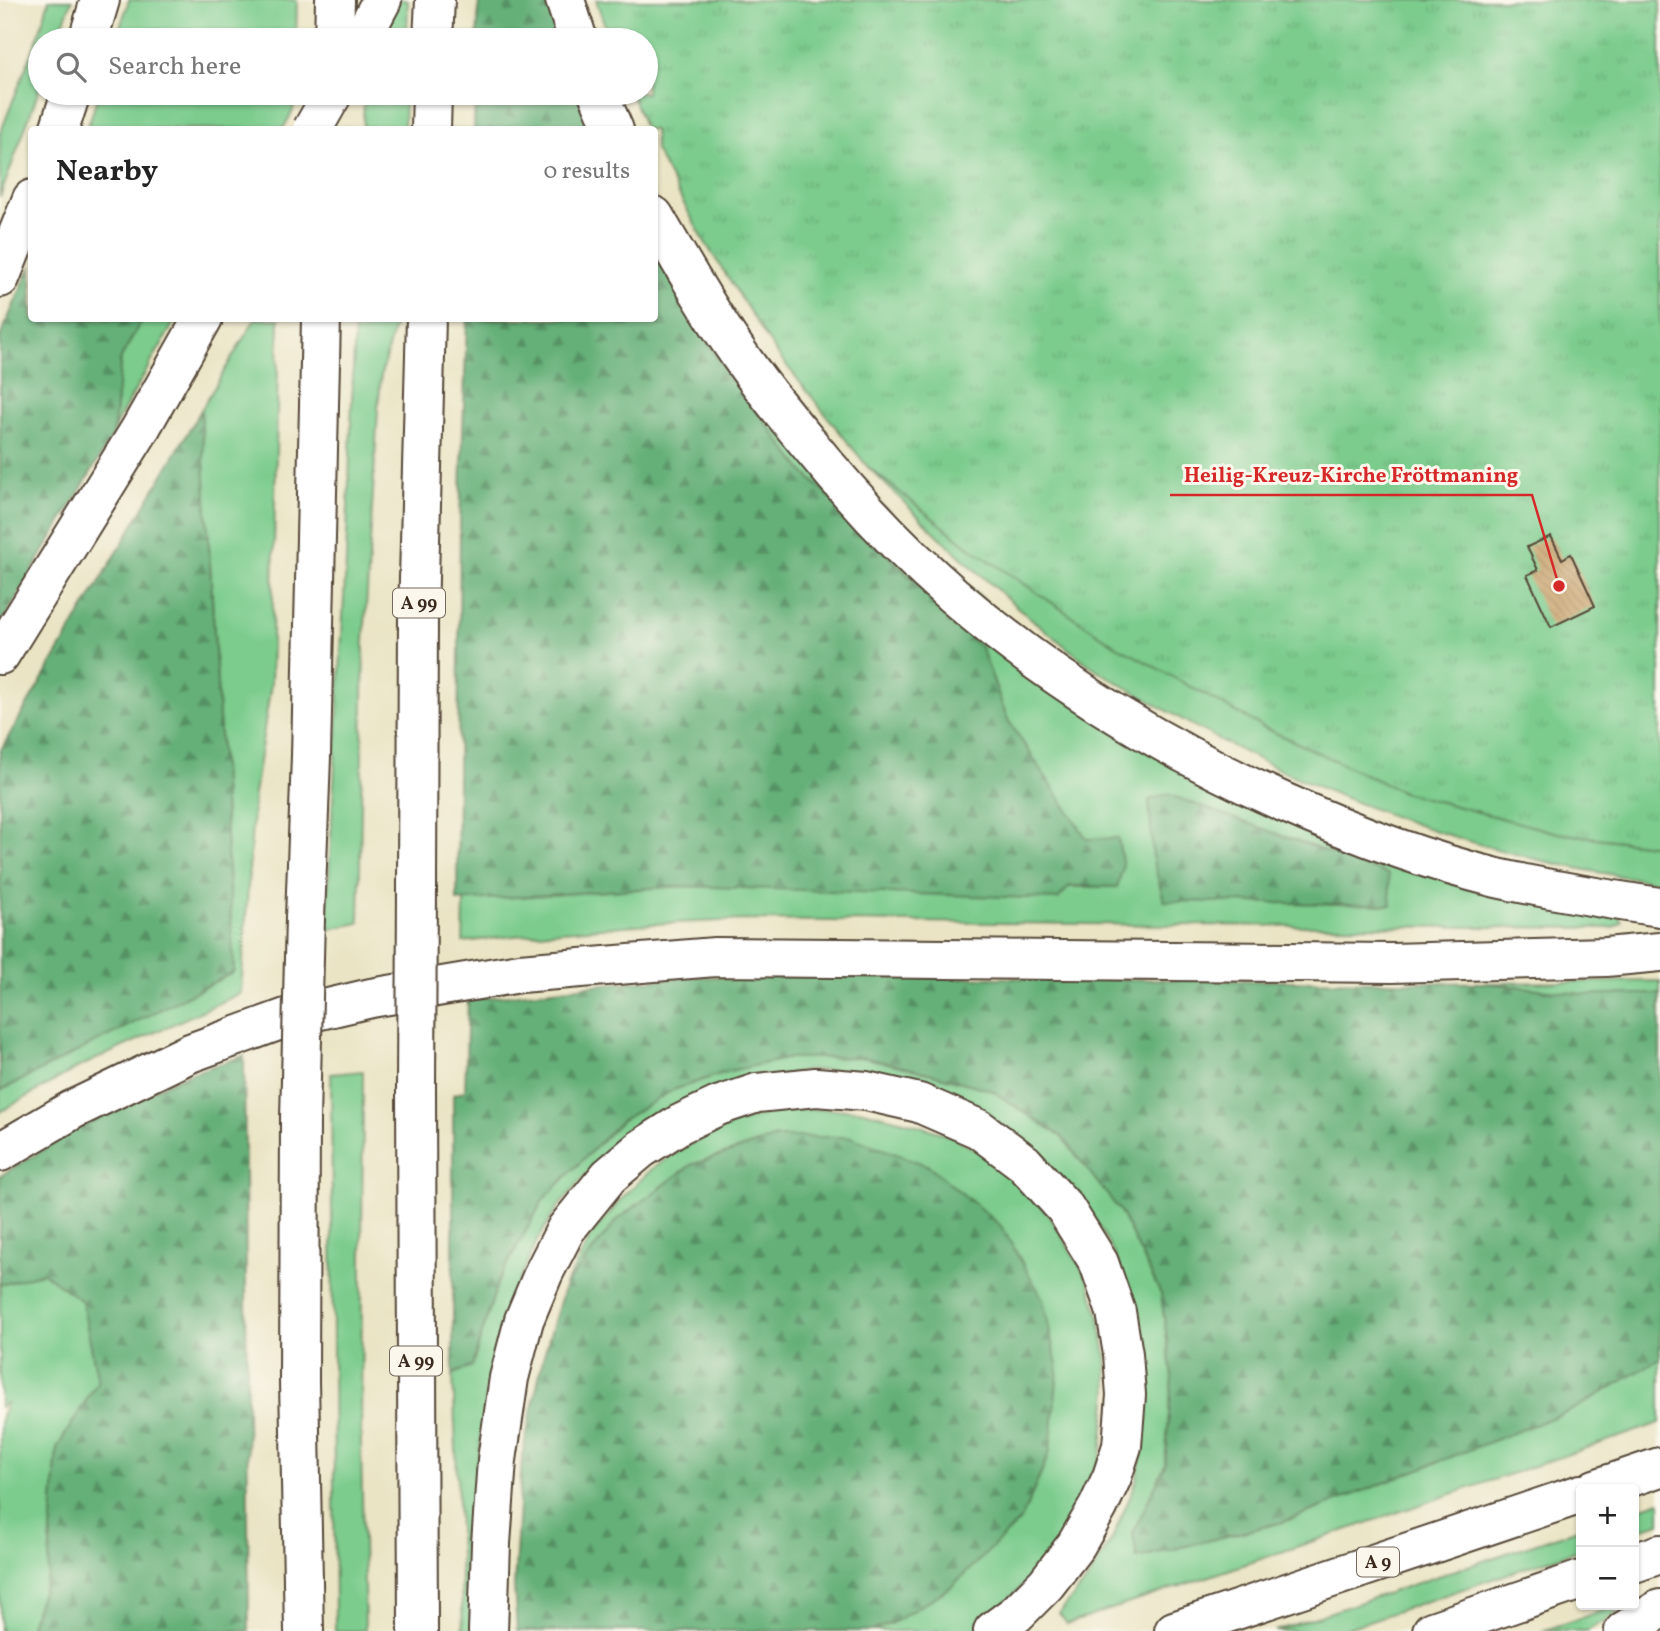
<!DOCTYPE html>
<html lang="en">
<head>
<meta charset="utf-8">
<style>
	:root { --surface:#fff; --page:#f2f2f2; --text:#222; --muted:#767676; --line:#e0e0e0 }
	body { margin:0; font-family:Vollkorn,serif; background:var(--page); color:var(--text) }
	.controls { position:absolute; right:21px; bottom:21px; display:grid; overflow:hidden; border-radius:7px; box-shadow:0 2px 5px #0004 }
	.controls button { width:63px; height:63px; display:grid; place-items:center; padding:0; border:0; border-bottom:2px solid var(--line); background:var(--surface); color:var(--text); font:35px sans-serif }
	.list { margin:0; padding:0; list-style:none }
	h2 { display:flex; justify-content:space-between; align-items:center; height:91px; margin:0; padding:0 28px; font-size:30px }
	h2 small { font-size:23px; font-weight:400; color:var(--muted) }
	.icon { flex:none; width:38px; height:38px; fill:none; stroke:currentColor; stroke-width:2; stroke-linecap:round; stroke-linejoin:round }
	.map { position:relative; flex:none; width:1660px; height:1631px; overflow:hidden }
	.search { position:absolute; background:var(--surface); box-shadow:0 2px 5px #0004; left:28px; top:28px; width:630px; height:77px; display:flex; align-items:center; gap:18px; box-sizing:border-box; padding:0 24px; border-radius:38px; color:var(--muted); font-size:26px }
	.panel { position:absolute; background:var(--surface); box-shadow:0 2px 5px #0004; left:28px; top:126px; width:630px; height:196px; border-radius:7px }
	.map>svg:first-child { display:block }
	.green { fill:#7ccc8d; stroke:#5c7b56; stroke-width:2 }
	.forest { fill:url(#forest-firs); stroke:#506d4b; stroke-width:2 }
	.park { fill:url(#park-tufts); stroke:#5c7b56; stroke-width:2 }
	.building { fill:url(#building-back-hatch) }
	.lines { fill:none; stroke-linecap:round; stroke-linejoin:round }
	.highway-casing { stroke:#554637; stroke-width:42 }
	.highway { stroke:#fff; stroke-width:38 }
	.highway-bridge-casing { stroke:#554637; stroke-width:42; stroke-linecap:butt }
	.highway-bridge { stroke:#fff; stroke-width:38 }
	.labels { text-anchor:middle; stroke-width:6; stroke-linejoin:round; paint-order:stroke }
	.shield { fill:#fbf7ec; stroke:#75685c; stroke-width:2 }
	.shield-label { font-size:18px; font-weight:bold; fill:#3b2a1e }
	.leader { fill:none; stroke:#d62828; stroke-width:2.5 }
	.callout-dot { fill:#d62828; stroke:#fbf7ec; stroke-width:2.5 }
	.callout-label { font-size:21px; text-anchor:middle; font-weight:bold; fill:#d62828; stroke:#fbf7ec; stroke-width:6; stroke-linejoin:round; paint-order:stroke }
</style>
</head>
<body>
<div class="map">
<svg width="1660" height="1631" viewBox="0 0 1660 1631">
	<defs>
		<pattern id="forest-firs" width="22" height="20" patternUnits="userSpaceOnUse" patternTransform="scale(1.75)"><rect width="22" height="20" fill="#65b078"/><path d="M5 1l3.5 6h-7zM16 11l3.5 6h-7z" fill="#548f62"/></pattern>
		<pattern id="park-tufts" width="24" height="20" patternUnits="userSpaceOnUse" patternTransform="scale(1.75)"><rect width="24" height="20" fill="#7ccc8d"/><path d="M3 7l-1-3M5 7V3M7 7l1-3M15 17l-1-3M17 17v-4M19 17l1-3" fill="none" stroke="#6caf79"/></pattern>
		<pattern id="building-back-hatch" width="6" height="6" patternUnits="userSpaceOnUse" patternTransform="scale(1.75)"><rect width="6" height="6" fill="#c9a16b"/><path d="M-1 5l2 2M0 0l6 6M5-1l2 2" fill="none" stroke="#a48357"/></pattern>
	</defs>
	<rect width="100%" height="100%" fill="#fbf7ec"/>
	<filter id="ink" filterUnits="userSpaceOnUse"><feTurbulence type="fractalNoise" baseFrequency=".0143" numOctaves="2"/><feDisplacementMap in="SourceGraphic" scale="14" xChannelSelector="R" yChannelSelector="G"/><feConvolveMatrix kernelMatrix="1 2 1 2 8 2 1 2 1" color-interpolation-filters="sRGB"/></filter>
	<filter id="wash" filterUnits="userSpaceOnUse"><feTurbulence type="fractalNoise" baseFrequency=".00686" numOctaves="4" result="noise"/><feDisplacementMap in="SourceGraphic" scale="28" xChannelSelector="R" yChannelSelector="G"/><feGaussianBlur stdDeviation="1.57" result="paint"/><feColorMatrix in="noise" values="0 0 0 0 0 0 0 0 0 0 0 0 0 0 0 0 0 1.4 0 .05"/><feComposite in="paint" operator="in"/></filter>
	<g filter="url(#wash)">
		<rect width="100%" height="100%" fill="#eae4c4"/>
		<g class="green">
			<path d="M 49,0 L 72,0 L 57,40 L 40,40 L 40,87 L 0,197 L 0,134 L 39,34 Z"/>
			<path d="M 129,0 L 297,0 L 296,40 L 116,40 Z"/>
			<path d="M 368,0 L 408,0 L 407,40 L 367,40 Z"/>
			<path d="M 99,93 L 294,93 L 293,111 L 283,129 L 87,129 Z"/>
			<path d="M 364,93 L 405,93 L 404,129 L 363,129 Z"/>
			<path d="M 655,252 L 735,369 L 1134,739 L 1617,912 L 1622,922 L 1613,928 L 1167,925 L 746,920 L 651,924 L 549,932 L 463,942 L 464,900 L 683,886 L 1117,887 L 1008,720 L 981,647 L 803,471 L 719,362 Z"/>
			<path d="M 142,319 L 176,319 L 117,422 L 113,435 L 121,358 Z"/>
			<path d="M 255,319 L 279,319 L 271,684 L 254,794 L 241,993 L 79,1067 L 0,1112 L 0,1091 L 3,1089 L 234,972 L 201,410 Z"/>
			<path d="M 355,319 L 396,319 L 381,375 L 378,410 L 364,641 L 359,923 L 326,930 L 346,561 Z"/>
			<path d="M 867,466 L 968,546 L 1112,643 L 1265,728 L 1403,792 L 1558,833 L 1660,846 L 1660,882 C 1482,859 1304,793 1150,701 C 1131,690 1110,679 1091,666 C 1078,657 1066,647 1054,637 C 987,585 927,525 867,466 Z"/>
			<path d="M 1660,981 L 1660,994 L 1582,994 L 1486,983 Z"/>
			<path d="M 863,1057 L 925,1072 L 991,1090 L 1062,1137 L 1120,1211 L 1161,1294 L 1172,1377 L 1165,1465 L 1134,1533 L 1137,1558 L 1283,1522 L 1572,1410 L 1660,1359 L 1660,1423 L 1255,1561 L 1067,1624 L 1059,1613 L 1087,1581 L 1112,1539 L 1136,1483 L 1145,1432 L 1145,1367 L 1140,1333 L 1130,1296 L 1115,1256 L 1096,1221 L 1076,1193 L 992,1118 L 956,1097 L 901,1078 L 853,1070 L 810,1070 L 728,1085 L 694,1095 L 658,1114 L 605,1155 L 581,1180 L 558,1207 L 538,1239 L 519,1281 L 501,1328 L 487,1390 L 476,1476 L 471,1605 L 472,1631 L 463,1631 L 453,1374 L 472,1366 L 498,1281 L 543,1200 L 621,1121 L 673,1090 L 729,1071 L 790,1058 Z"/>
			<path d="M 363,1071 L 361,1447 L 365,1631 L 335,1631 L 331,1074 Z"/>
			<path d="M 812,1109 L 859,1110 L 904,1121 L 951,1136 L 976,1150 L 1025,1187 L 1051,1218 L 1088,1280 L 1099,1316 L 1106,1355 L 1108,1391 L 1101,1456 L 1061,1547 L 977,1631 L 872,1631 L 892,1623 L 951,1587 L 1021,1520 L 1050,1451 L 850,1137 L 776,1137 L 691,1165 L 565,1285 L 593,1233 L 624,1196 L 654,1167 L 689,1145 L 726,1126 L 770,1113 Z"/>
			<path d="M 43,1273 L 82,1301 L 98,1381 L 57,1448 L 48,1576 L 28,1631 L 0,1631 L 0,1424 L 6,1403 L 0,1407 L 0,1285 Z"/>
			<path d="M 1660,1501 L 1660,1523 L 1634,1531 L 1634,1510 Z"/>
			<path d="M 1581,1528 L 1581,1549 L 1339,1631 L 1275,1631 Z"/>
			<path d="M 1610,1608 L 1618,1613 L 1587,1631 L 1542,1631 Z"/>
		</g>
		<g class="forest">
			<path d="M 479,0 L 551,0 L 565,40 L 477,40 Z"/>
			<path d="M 475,93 L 585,93 L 600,130 L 474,130 Z"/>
			<path d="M 655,252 L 719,362 L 803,471 L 981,648 L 1008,720 L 1087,839 L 1118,838 L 1123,867 L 1117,887 L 1070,886 L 1058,899 L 683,886 L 457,901 L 460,519 L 467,319 L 654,318 Z"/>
			<path d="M 31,265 L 32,318 L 142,319 L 121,358 L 113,435 L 0,625 L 0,337 Z"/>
			<path d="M 201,410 L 234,972 L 0,1091 L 0,751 Z"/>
			<path d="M 1167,794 L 1388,874 L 1391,905 L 1164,901 L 1153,860 L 1149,800 Z"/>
			<path d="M 827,976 L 1486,983 L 1582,994 L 1660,994 L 1660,1359 L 1572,1410 L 1283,1522 L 1137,1558 L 1133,1533 L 1165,1465 L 1172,1377 L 1161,1294 L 1120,1211 L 1062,1137 L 991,1090 L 925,1072 L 863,1057 L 790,1058 L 729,1071 L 673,1090 L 621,1121 L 543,1200 L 498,1281 L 472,1366 L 453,1374 L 453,1095 L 465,1091 L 468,1000 L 596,985 L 688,977 Z"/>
			<path d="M 244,1056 L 249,1631 L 28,1631 L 48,1576 L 57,1448 L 98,1381 L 82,1301 L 43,1273 L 0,1285 L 0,1176 L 81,1127 L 180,1077 Z"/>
			<path d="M 777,1137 L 850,1137 L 929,1166 L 1001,1226 L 1043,1299 L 1058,1370 L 1050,1451 L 1021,1520 L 951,1587 L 892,1623 L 872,1631 L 517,1631 L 514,1586 L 522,1457 L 543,1358 L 565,1285 L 618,1219 L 691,1165 Z"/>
		</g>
		<path class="park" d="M 596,0 L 1660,0 L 1660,846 L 1558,833 L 1403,792 L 1265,728 L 1112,643 L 968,546 L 867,466 L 775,351 L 703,239 L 655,150 L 654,130 L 645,129 L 631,93 L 646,93 L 646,40 L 610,40 Z"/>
		<g id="blocks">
			<path class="building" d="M 1551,536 L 1562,559 L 1571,554 L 1595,606 L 1551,627 L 1527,575 L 1538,570 L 1527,547 Z"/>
		</g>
	</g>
	<g filter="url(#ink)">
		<use href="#blocks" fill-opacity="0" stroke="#554637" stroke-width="2"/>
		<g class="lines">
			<defs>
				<g id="highway">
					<path d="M 565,0 L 578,40"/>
					<path d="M 88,40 L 100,0"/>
					<path d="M 334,40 L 335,0"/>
					<path d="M 361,40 L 382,0"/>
					<path d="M 433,40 L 435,0"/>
					<path d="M 598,93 L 614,130"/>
					<path d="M 59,130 L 71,93"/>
					<path d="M 431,130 L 432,93"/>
					<path d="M 654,216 C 680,260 705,305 734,347 C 756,380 782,412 808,443 C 852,497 900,549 953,595 C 1051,680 1163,748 1281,801 C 1350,832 1423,860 1497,878 C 1551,890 1606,899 1660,907"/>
					<path d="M 0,278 L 32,199"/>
					<path d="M 0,655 L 139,431 L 203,318"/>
					<path d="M 417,888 L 418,616 L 426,318"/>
					<path d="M 305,918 L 311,756 L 321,318"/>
					<path d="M 416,1090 L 418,1631"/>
					<path d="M 300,1119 L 299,1381 L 304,1631"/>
					<path d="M 0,1152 L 72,1110 L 190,1053 L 286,1018 L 371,998 L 520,973 L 715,957 L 1392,963 L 1606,957 L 1660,952"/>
					<path d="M 1595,1489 L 1660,1467"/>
					<path d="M 1634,1563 L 1660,1554"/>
					<path d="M 488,1631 L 491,1544 L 497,1460 L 509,1378 L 524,1320 L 544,1272 L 566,1229 L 609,1176 L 641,1149 L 680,1124 L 718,1106 L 757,1093 L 816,1087 L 866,1091 L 919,1103 L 979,1129 L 1024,1163 L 1065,1208 L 1099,1263 L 1116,1312 L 1123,1354 L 1126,1395 L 1122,1446 L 1112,1477 L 1098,1507 L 1076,1545 L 1046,1584 L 1016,1614 L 993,1631"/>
					<path d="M 1174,1631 L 1581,1494"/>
					<path d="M 1432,1631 L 1581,1580"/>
					<path d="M 1624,1631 L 1660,1609"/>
				</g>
			</defs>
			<use href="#highway" class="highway-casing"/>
			<use href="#highway" class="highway"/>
			<defs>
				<g id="highway-bridge">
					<path d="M 312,130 L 333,93"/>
					<path d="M 416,1090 L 417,888"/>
					<path d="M 300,1119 L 305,918"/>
				</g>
			</defs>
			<use href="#highway-bridge" class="highway-bridge-casing"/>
			<use href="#highway-bridge" class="highway-bridge"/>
		</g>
	</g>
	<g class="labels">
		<g class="shield">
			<rect x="393" y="588.5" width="52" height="29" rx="5"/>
			<rect x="390" y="1346.5" width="52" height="29" rx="5"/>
			<rect x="1357" y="1547.5" width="42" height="29" rx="5"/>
		</g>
		<g class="shield-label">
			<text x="419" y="609">A 99</text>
			<text x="416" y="1367">A 99</text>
			<text x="1378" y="1568">A 9</text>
		</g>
	</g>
	<path class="leader" d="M1559 586L1532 495H1170"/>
	<circle class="callout-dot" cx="1559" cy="586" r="7"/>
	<g class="callout-label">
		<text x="1351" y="482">Heilig-Kreuz-Kirche Fröttmaning</text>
	</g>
</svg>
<div class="controls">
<button>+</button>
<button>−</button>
</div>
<div class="search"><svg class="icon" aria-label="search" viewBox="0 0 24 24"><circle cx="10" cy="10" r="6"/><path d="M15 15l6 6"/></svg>Search here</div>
<section class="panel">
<h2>Nearby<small>0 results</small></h2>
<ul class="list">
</ul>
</section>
</div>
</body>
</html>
